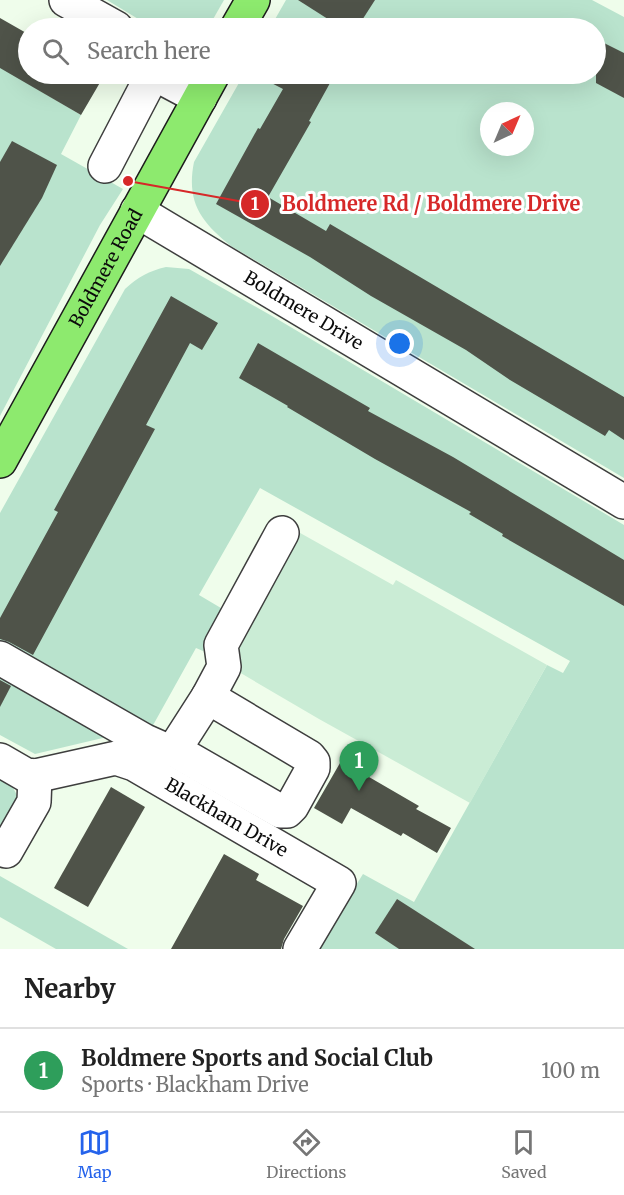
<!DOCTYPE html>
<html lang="en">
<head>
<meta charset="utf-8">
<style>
	:root { --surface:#fff; --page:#f2f2f2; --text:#222; --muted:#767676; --line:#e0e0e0; --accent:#2563eb }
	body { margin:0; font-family:Merriweather,serif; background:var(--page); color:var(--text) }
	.compass { position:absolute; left:480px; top:102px; width:54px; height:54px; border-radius:50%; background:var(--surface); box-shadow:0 6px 24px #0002; rotate:44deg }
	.you { position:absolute; left:400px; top:344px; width:21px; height:21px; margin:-15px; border:4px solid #fff; border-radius:50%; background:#1a73e8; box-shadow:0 0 0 9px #1a73e833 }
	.badge { display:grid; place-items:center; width:39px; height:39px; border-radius:50%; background:var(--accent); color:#fff; font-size:20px; font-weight:700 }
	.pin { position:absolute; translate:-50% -50px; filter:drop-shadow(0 2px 3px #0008) }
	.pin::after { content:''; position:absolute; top:32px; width:21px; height:18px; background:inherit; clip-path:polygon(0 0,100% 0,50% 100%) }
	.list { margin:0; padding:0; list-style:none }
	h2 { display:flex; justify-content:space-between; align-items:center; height:78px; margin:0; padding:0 24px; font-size:26px }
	h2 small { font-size:20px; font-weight:400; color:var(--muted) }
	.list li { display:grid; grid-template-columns:39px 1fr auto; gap:18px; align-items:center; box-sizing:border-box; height:84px; padding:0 24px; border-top:2px solid var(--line) }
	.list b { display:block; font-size:22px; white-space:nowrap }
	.list p { margin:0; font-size:20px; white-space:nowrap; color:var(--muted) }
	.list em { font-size:20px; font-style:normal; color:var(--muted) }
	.icon { flex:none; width:33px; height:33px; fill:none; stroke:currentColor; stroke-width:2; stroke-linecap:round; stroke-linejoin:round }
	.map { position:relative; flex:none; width:624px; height:949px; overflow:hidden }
	.search { position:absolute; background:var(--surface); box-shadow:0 6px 24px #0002; left:18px; right:18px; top:18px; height:66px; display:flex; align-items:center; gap:15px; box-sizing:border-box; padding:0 21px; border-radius:33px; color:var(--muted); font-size:22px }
	.sheet { height:162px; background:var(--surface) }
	nav { display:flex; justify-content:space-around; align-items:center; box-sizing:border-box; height:84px; border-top:2px solid var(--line); background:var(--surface); font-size:16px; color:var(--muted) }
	nav a { display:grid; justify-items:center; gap:3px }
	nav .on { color:var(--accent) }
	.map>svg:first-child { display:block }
	.green { fill:#b9e3cd; fill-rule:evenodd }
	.pitch { fill:#caecd5 }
	.building { fill:#4f5349 }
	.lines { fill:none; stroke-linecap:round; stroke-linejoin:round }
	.minor-casing { stroke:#3e3e3e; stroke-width:36 }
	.major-casing { stroke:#1c1c1c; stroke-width:36 }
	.minor { stroke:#fff; stroke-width:33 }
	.major { stroke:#8dea6e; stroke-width:33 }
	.labels { text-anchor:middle; stroke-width:6; stroke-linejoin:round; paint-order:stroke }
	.street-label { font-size:18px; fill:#0b0b0b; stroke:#fff }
	.leader { fill:none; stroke:#d62828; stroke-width:2 }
	.callout-dot { fill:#d62828; stroke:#fff; stroke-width:2 }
	.mark-label { font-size:18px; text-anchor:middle; font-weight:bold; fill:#fff }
	.callout-label { font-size:20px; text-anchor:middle; font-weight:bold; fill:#d62828; stroke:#fff; stroke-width:6; stroke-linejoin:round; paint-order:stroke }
</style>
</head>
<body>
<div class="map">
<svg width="624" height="949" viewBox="0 0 624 949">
	<rect width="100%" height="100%" fill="#effdeb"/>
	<g class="green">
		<path d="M 107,0 L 224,0 L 208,28 L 153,28 Z"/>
		<path d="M 286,0 L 592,0 L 624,17 L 624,478 L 231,246 C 201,222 186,202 194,162 L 244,74 L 596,74 L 596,28 L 270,28 ZM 489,111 L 525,111 L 525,147 L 489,147 Z"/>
		<path d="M 0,67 L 81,115 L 61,154 L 123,189 L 100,225 L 0,416 Z"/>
		<path d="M 166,267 L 189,269 L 272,316 L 624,525 L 624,949 L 320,949 L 318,946 L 363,874 L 414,902 L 547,665 L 563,673 L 570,661 L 260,488 L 199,595 L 226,611 L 203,651 L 196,648 L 147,736 L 0,652 L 0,513 L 125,289 C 138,277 149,271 166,267 Z"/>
		<path d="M 0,670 L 107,737 L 35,754 L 0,735 Z"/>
		<path d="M 0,779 L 12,786 L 18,797 L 0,828 Z"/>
		<path d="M 0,876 L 128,949 L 56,949 L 0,917 Z"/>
	</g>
	<path class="pitch" d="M 277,520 L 393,585 L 396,580 L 547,665 L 470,803 L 319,719 L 203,651 Z"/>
	<g class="building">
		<path d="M 298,0 L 375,0 L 357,28 L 342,28 Z"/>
		<path d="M 0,18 L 28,34 L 28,74 L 105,74 L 81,115 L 0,68 Z"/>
		<path d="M 596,39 L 624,53 L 624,98 L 596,83 Z"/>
		<path d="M 254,74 L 335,74 L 309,121 L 311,122 L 268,197 L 326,231 L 330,224 L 624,397 L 624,440 L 609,430 L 605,436 L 510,380 L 466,350 L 371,296 L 310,257 L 216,204 L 258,128 L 260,129 L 283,89 Z"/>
		<path d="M 12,141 L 57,165 L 42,198 L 0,266 L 0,162 Z"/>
		<path d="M 171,296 L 218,323 L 202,350 L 190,343 L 146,425 L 155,429 L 33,655 L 9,642 L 0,639 L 0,618 L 58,512 L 54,510 Z"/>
		<path d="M 258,343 L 370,408 L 368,411 L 453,457 L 624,560 L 624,606 L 502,536 L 503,534 L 469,514 L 471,512 L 375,459 L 287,407 L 288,406 L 239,378 Z"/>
		<path d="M 0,680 L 11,686 L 0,707 Z"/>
		<path d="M 351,744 L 378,760 L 369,777 L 419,806 L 416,809 L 451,828 L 437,853 L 403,833 L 401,836 L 351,808 L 342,824 L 314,808 Z"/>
		<path d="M 111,787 L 145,807 L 88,907 L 54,888 Z"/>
		<path d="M 224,854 L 259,874 L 256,880 L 303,906 L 284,939 L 281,949 L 171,949 Z"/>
		<path d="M 397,899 L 475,949 L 399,949 L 375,933 Z"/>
	</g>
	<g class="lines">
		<defs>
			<g id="minor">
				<path d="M 66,0 L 116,28"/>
				<path d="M 155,74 L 200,98"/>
				<path d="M 105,166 L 153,74"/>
				<path id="s1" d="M 137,211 L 624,502"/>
				<path d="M 0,658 L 145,741 L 163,749 L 174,750 L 280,811 L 287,811 L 292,806 L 313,768 L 313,762 L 309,757 L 208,697 L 174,750"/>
				<path d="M 208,697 L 224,667 L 221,645 L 282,533"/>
				<path id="s2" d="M 0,760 L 26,775 L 35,776 L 116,758 L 134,764 L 339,883 L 300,949"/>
				<path d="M 6,851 L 34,802 L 35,776"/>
			</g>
			<g id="major">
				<path d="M 237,28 L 253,0"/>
				<path id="s3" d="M 0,461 L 213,74"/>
			</g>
		</defs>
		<use href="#minor" class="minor-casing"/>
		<use href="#major" class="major-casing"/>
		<use href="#minor" class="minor"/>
		<use href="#major" class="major"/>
	</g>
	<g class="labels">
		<g class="street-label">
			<text dy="6" stroke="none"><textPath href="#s3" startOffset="220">Boldmere Road</textPath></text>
			<text dy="6" stroke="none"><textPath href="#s1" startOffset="194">Boldmere Drive</textPath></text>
			<text dy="6" stroke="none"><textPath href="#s2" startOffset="248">Blackham Drive</textPath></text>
		</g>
	</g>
	<path class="leader" d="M128 181L255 204"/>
	<g class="callout-dot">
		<circle cx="128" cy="181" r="6"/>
		<circle cx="255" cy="204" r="15"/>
	</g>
	<g class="mark-label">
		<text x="255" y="210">1</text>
	</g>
	<g class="callout-label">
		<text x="431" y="211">Boldmere Rd / Boldmere Drive</text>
	</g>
</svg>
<svg class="compass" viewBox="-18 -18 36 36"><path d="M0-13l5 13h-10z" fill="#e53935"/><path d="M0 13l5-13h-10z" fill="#767676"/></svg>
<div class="you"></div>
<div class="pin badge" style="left:359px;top:791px;background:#2e9e5b">1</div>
<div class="search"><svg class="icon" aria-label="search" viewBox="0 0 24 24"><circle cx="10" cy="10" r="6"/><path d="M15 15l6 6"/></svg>Search here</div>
</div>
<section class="sheet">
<h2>Nearby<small></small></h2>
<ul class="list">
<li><span class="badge" style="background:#2e9e5b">1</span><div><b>Boldmere Sports and Social Club</b><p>Sports · Blackham Drive</p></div><em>100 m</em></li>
</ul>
</section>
<nav>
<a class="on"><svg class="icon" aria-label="map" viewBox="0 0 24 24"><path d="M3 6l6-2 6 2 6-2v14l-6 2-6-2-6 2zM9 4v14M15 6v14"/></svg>Map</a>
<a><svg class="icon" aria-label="directions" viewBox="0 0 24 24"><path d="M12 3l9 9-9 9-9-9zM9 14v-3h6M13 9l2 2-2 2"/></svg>Directions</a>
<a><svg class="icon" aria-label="saved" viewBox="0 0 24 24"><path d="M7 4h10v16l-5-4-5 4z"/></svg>Saved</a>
</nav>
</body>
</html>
